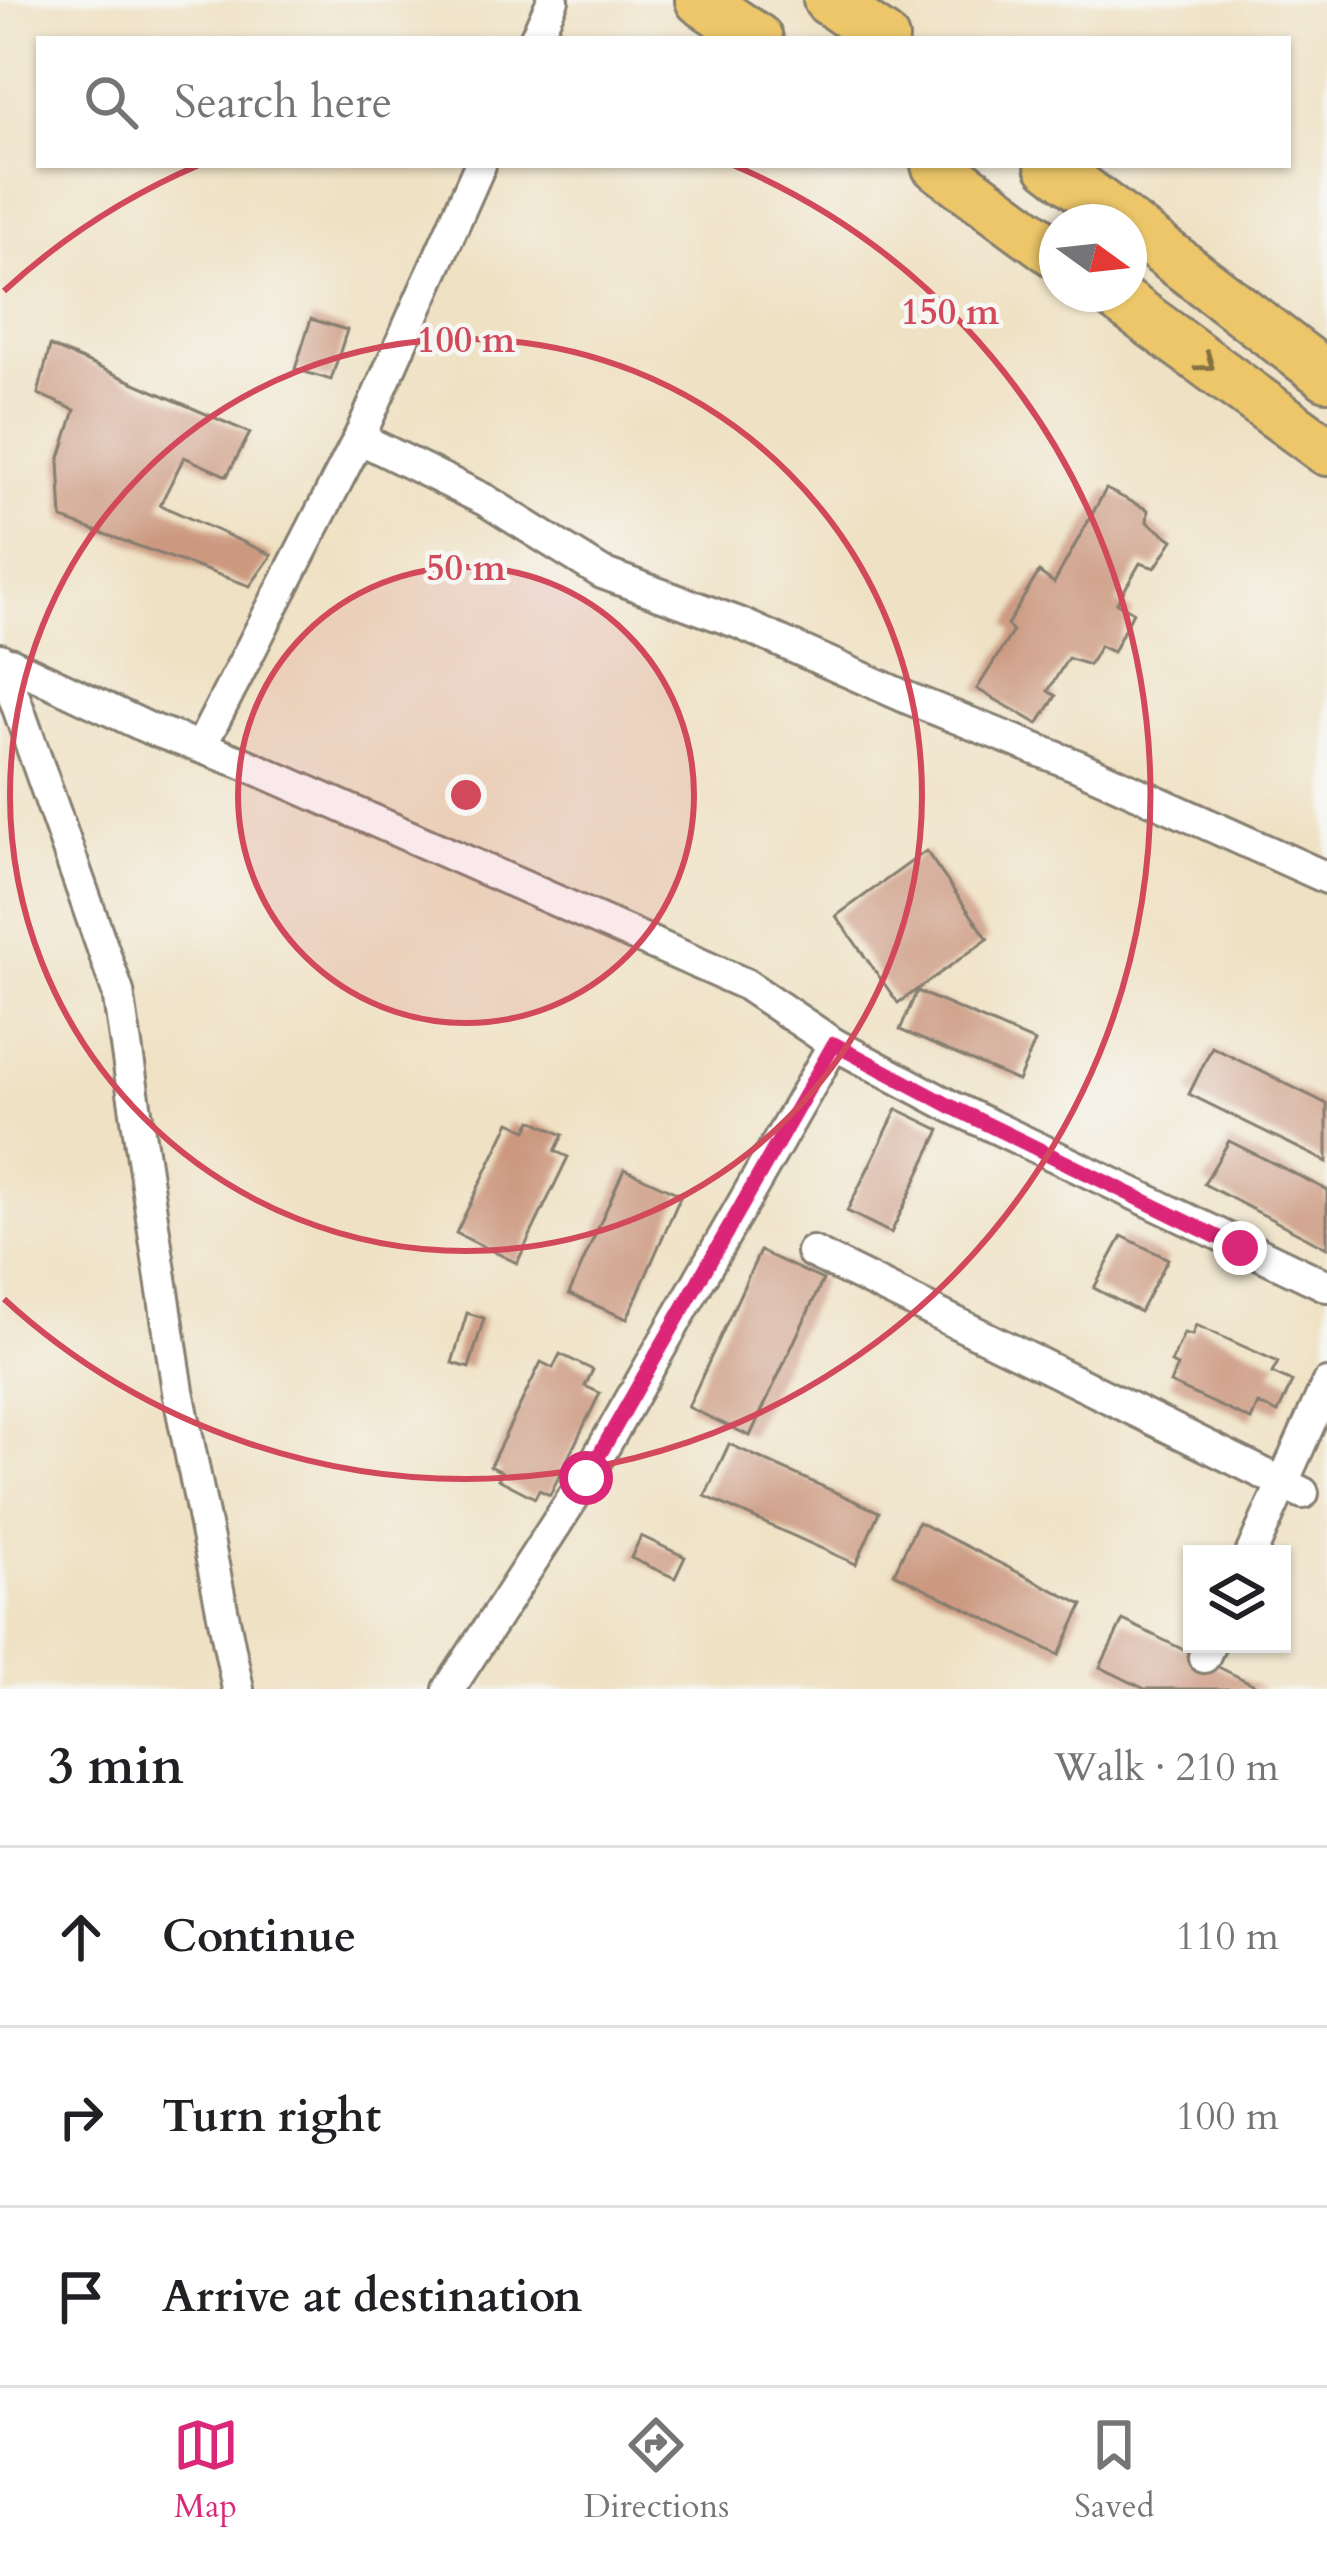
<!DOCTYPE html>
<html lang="en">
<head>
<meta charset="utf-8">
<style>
	:root { --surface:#fff; --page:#f2f2f2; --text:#202124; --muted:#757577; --line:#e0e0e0; --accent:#db2777 }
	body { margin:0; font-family:Cardo,serif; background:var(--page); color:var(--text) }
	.controls { position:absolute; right:36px; bottom:36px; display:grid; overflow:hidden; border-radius:0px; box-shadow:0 3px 9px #0004 }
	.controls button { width:108px; height:108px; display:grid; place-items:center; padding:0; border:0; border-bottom:3px solid var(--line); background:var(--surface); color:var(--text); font:60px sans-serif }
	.compass { position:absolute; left:1039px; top:204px; width:108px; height:108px; border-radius:50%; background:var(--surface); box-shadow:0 3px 9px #0004; rotate:105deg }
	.stop { position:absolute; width:36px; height:36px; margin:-27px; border:9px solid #db2777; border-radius:50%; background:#fff }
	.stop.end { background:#db2777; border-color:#fff; box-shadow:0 3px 12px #0008 }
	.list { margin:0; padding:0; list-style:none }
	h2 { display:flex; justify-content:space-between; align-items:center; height:156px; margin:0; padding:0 48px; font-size:51px }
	h2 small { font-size:39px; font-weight:400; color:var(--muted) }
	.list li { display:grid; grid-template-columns:78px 1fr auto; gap:36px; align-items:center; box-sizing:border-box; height:180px; padding:0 48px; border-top:3px solid var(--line) }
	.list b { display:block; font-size:45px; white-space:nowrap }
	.list em { font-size:39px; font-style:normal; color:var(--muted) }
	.icon { flex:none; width:66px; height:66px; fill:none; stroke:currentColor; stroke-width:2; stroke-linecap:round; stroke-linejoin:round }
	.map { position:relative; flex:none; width:1327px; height:1689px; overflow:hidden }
	.search { position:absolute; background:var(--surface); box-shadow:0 3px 9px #0004; left:36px; right:36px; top:36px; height:132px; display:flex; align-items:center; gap:30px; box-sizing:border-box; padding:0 42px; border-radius:0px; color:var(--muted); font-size:45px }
	.sheet { height:696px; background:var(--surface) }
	nav { display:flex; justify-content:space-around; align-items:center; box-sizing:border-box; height:168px; border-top:3px solid var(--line); background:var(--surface); font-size:33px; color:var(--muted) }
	nav a { display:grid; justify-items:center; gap:6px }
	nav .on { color:var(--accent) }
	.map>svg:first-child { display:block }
	.building { fill:#cc9980 }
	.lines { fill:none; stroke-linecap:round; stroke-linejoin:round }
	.minor-casing { stroke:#867e70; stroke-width:36 }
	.trunk-casing { stroke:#867e70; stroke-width:54 }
	.minor { stroke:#fff; stroke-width:30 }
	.trunk { stroke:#ecc669; stroke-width:48 }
	.oneway { stroke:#847142 }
	.route { stroke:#db2777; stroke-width:15 }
	.ring { fill:none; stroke:#d1495b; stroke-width:6 }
	.centre { fill:#d1495b; stroke:#f6f6f2; stroke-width:6 }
	.ring-label { font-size:36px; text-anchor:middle; font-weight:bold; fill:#d1495b; stroke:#f6f6f2; stroke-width:9; stroke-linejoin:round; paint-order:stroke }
</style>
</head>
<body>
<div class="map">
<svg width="1327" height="1689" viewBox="0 0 1327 1689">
	<rect width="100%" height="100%" fill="#f6f6f2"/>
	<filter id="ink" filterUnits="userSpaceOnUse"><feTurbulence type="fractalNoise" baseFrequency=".00833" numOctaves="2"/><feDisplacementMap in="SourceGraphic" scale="24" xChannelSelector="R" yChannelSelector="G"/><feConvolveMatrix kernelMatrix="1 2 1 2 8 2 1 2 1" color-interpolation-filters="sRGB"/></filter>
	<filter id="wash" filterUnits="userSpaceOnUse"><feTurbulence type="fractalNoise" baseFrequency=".004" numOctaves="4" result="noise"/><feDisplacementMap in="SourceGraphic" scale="48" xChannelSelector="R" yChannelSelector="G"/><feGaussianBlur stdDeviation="2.7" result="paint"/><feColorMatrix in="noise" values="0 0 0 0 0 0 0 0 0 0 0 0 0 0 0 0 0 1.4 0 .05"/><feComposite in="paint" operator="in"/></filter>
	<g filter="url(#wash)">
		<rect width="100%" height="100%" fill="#efe1c3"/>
		<g id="blocks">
			<g class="building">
				<path d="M 311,319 L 347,330 L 331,380 L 295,369 Z"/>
				<path d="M 50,346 L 250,433 L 227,476 L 184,457 L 160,505 L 272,555 L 250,586 L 62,519 L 59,461 L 75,410 L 38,394 Z"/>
				<path d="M 1106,489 L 1148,510 L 1147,522 L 1173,540 L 1155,568 L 1140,563 L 1117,603 L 1133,612 L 1113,652 L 1100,646 L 1089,665 L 1068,658 L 1048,691 L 1056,696 L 1038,724 L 977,689 L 1013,631 L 1007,625 L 1039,572 L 1054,583 Z"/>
				<path d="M 926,851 L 988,939 L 898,1003 L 836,916 Z"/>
				<path d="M 917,991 L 1035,1042 L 1018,1081 L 900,1030 Z"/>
				<path d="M 1212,1047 L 1327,1104 L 1327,1162 L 1189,1094 Z"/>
				<path d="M 897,1109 L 940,1130 L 891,1233 L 847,1211 Z"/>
				<path d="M 532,1120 L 563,1135 L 555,1151 L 568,1157 L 517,1263 L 456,1233 L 510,1122 L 527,1130 Z"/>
				<path d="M 1229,1141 L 1327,1190 L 1327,1248 L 1204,1184 Z"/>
				<path d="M 624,1169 L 681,1195 L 627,1319 L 569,1294 Z"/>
				<path d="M 1122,1236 L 1168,1259 L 1140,1312 L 1094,1288 Z"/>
				<path d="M 760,1251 L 823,1280 L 750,1436 L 688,1407 Z"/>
				<path d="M 467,1313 L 484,1318 L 469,1368 L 452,1363 Z"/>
				<path d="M 1196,1325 L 1278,1362 L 1272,1373 L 1292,1382 L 1278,1413 L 1258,1404 L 1251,1420 L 1170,1383 L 1177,1366 L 1171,1363 L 1184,1333 L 1192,1335 Z"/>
				<path d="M 560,1354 L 593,1370 L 585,1386 L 600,1393 L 550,1495 L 539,1490 L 535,1498 L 498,1479 L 502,1472 L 490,1466 L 541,1362 L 553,1368 Z"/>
				<path d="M 729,1444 L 879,1512 L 856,1564 L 705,1496 Z"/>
				<path d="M 918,1522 L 1083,1605 L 1059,1655 L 894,1573 Z"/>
				<path d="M 641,1536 L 685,1557 L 675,1578 L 631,1558 Z"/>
				<path d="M 1123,1620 L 1263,1689 L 1145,1689 L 1100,1667 Z"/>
			</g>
		</g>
	</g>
	<g filter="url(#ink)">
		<use href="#blocks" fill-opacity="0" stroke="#867e70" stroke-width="3"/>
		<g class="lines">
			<defs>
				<g id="minor">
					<path d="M 535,39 L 553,0"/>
					<path d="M 359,438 L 485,500 L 602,573 L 739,623 L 910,699 L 1078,766 L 1327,878"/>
					<path d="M 0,659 L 3,665 L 10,663 L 148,728 L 243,763 L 745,984 L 834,1044 L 952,1107 L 1327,1286"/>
					<path d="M 3,665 L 118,992 L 178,1391 L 238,1689"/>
					<path d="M 201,746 L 359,438 L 480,165"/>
					<path d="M 812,1252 L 1303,1493"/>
					<path d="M 1251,1554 L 1327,1384"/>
					<path d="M 1204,1657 L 1210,1644"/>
					<path d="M 449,1689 L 586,1478 L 834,1044"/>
				</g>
				<g id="trunk">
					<path d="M 700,0 L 758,39"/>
					<path d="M 828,0 L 884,39"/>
					<path d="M 936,165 L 1057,254"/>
					<path d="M 1050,165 L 1125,222"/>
					<path d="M 1129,225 L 1327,376"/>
					<path d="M 1112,294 L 1327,451"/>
				</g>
			</defs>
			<use href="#minor" class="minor-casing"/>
			<use href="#trunk" class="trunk-casing"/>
			<use href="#minor" class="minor"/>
			<use href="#trunk" class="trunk"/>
		</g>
		<defs><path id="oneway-chevron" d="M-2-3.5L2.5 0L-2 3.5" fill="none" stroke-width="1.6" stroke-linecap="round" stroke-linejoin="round" transform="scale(3)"/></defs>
		<use class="oneway" href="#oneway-chevron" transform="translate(1206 363) rotate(36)"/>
	</g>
	<g class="lines" filter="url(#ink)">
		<path class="route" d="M 586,1478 L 834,1044 L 952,1107 L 1240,1248"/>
	</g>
	<circle cx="466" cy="795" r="228" fill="#d1495b" fill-opacity=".12"/>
	<g class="ring">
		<circle cx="466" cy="795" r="228"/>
		<circle cx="466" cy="795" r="456"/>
		<path d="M4 291A684 684 0 0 1 199 165M733 165A684 684 0 1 1 4 1299"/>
	</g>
	<circle cx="466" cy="795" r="18" class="centre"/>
	<g class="ring-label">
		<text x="950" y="324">150 m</text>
		<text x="466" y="352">100 m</text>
		<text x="466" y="580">50 m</text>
	</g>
</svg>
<div class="controls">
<button><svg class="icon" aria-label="layers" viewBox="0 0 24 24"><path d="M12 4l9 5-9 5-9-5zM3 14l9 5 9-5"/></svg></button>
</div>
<svg class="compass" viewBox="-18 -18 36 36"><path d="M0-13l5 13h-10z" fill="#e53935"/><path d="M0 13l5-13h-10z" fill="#757577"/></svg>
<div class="stop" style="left:586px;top:1478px"></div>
<div class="stop end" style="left:1240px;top:1248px"></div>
<div class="search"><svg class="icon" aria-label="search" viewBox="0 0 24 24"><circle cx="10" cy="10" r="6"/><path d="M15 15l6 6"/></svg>Search here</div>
</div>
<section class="sheet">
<h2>3 min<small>Walk · 210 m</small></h2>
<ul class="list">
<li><svg class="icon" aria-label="ahead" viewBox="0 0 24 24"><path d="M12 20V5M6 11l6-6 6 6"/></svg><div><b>Continue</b></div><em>110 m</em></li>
<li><svg class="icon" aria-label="right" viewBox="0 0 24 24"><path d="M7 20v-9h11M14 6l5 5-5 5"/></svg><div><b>Turn right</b></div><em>100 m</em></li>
<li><svg class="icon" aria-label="arrive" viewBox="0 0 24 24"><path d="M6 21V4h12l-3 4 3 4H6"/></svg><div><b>Arrive at destination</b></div></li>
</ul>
</section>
<nav>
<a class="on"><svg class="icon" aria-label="map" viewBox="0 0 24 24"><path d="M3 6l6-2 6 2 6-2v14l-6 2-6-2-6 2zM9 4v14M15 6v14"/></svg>Map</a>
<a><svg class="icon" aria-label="directions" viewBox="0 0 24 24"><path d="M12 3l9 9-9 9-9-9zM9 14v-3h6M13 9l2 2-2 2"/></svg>Directions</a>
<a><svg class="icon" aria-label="saved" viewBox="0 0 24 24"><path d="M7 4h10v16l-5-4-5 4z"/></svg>Saved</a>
</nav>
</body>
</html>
